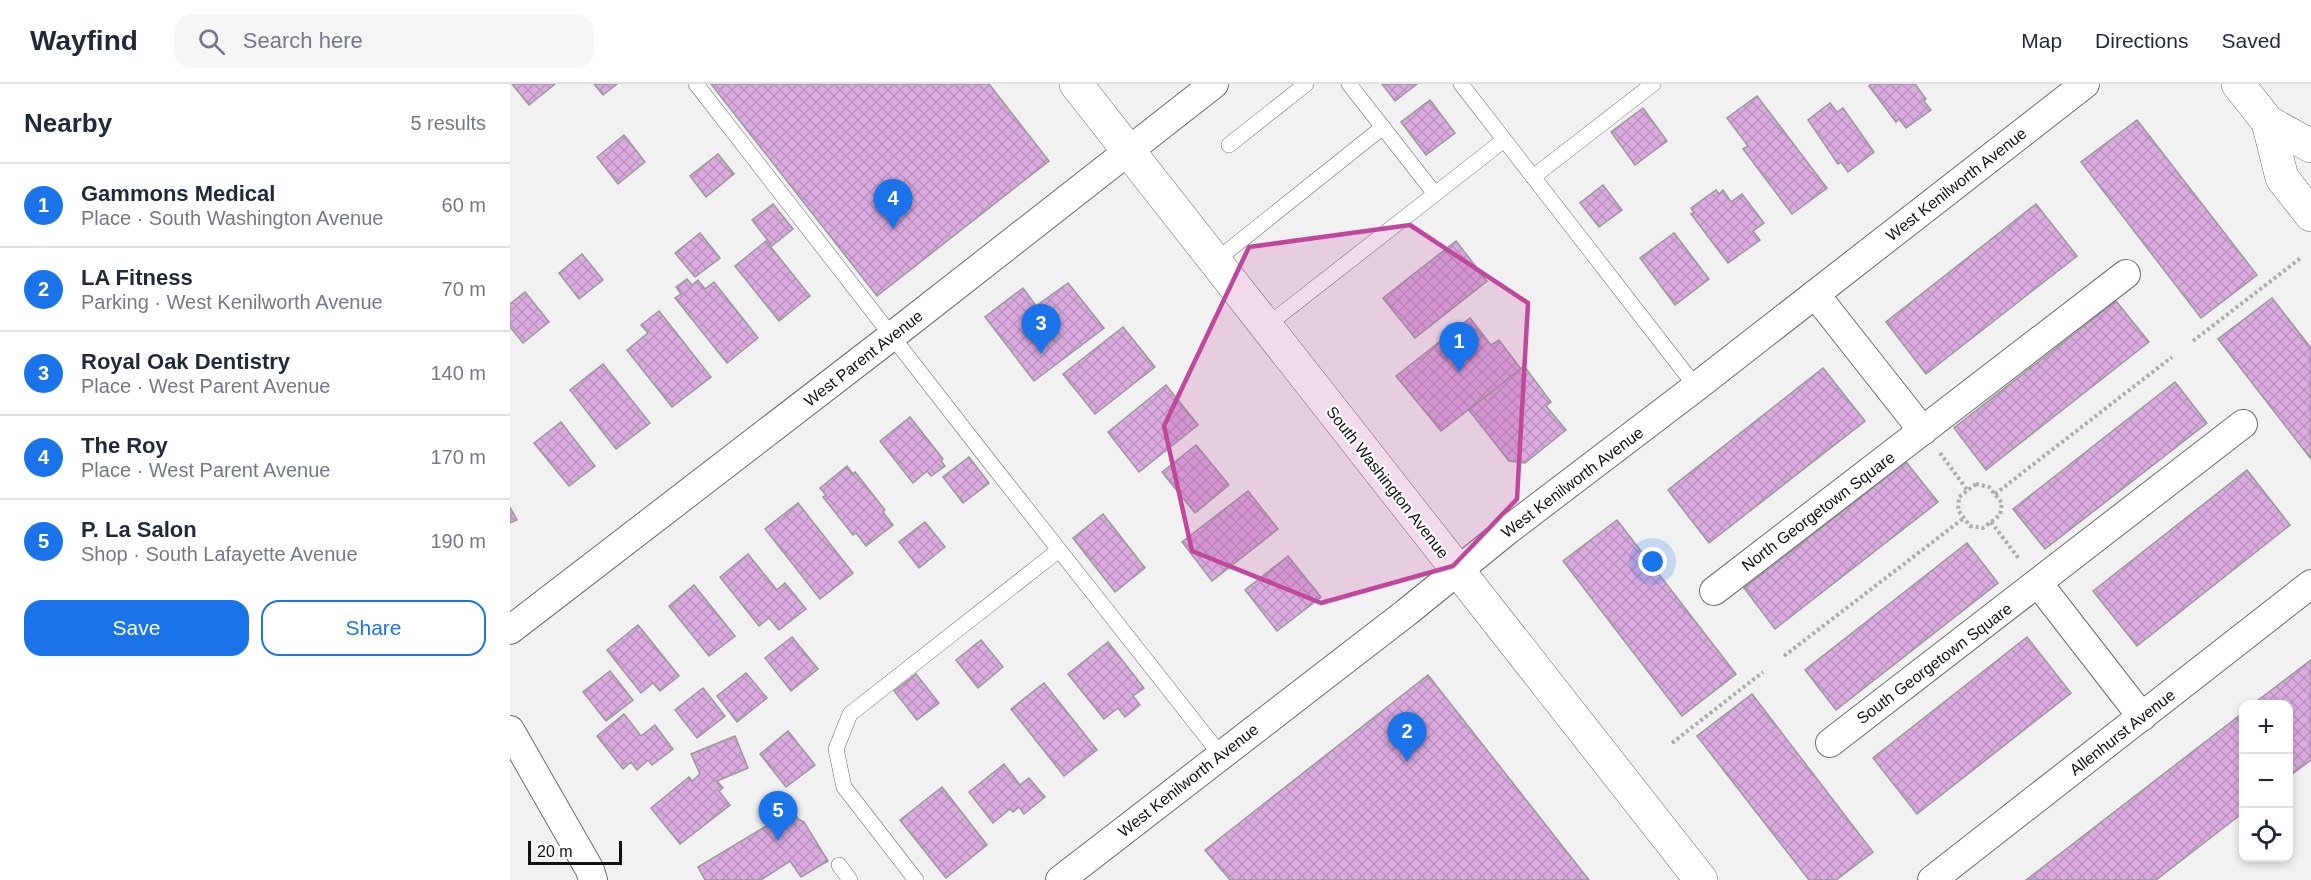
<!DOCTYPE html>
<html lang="en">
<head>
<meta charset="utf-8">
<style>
	:root { --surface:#fff; --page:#f6f6f7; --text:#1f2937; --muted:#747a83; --line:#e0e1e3; --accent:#1a73e8 }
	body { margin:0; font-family:Helvetica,sans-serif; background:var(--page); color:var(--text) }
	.controls { position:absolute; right:18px; bottom:18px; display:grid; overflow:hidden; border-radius:12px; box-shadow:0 3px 9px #0003 }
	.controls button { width:54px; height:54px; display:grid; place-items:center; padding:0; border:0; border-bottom:2px solid var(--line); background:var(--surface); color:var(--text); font:30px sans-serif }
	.scale { position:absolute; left:18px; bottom:15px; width:94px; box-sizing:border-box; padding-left:6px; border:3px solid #111; border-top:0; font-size:16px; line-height:21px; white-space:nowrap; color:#111; -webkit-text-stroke:4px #fff; paint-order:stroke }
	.you { position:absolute; left:1143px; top:478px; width:21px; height:21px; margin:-15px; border:4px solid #fff; border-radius:50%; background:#1a73e8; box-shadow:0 0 0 9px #1a73e833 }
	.badge { display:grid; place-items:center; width:39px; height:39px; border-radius:50%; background:var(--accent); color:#fff; font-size:20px; font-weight:700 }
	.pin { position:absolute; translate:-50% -50px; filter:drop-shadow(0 2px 3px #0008) }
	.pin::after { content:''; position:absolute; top:32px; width:21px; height:18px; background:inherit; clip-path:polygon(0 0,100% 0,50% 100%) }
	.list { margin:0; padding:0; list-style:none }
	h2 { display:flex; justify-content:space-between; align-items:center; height:78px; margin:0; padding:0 24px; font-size:26px }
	h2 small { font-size:20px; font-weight:400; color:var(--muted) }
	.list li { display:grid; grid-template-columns:39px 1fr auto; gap:18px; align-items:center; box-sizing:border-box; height:84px; padding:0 24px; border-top:2px solid var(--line) }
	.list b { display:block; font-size:22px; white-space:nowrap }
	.list p { margin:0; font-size:20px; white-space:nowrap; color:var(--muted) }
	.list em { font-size:20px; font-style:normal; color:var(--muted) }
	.actions { display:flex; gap:12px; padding:18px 24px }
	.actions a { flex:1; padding:14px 0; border:2px solid var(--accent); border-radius:18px; text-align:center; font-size:21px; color:var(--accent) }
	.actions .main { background:var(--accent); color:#fff }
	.icon { flex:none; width:33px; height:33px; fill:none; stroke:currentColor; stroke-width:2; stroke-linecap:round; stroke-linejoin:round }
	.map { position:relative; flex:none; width:1801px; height:796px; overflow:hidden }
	header { display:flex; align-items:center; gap:36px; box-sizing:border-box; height:84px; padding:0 30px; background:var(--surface); border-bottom:2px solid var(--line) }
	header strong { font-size:28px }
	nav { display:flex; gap:33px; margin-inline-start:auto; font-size:21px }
	.search { width:420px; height:54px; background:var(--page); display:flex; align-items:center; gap:15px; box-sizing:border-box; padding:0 21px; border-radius:18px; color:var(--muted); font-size:22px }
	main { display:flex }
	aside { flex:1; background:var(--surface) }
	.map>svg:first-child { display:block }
	.building { fill:url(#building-cross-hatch); stroke:#9a999a; stroke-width:1.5 }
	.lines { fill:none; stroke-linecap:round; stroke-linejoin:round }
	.service-casing { stroke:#6e6e6f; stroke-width:16 }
	.minor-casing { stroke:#6e6e6f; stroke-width:30 }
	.secondary-casing { stroke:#6e6e6f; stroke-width:34 }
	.path { stroke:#acacad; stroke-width:4; stroke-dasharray:3 3; stroke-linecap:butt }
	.service { stroke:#fff; stroke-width:15 }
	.minor { stroke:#fff; stroke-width:28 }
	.secondary { stroke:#fff; stroke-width:33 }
	.marked { fill:#c0489c; fill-opacity:0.2; stroke:#c0489c; stroke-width:4.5; stroke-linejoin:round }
	.labels { text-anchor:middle; stroke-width:4.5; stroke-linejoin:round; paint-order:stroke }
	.street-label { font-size:16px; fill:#111; stroke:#fff }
</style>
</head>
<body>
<header>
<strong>Wayfind</strong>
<div class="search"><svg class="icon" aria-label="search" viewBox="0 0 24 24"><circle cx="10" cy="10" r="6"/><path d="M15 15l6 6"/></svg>Search here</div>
<nav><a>Map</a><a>Directions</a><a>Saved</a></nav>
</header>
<main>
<aside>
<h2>Nearby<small>5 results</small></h2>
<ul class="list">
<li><span class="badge">1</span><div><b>Gammons Medical</b><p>Place · South Washington Avenue</p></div><em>60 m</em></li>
<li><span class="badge">2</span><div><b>LA Fitness</b><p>Parking · West Kenilworth Avenue</p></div><em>70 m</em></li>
<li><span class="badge">3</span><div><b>Royal Oak Dentistry</b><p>Place · West Parent Avenue</p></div><em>140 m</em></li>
<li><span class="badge">4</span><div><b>The Roy</b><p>Place · West Parent Avenue</p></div><em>170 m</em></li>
<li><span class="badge">5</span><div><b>P. La Salon</b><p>Shop · South Lafayette Avenue</p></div><em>190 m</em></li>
</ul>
<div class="actions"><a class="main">Save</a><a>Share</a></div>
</aside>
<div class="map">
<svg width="1801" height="796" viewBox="0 0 1801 796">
	<defs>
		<pattern id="building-cross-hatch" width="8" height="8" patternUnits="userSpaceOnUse" patternTransform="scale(1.5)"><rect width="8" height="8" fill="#daaadf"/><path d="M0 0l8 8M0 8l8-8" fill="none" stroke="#ba91be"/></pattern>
	</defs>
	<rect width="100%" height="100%" fill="#f1f1f2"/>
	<g class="building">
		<path d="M 2,0 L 45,0 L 19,21 Z"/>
		<path d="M 84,0 L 107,0 L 93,11 Z"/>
		<path d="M 201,0 L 479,0 L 539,77 L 367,212 Z"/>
		<path d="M 872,0 L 907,0 L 885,17 Z"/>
		<path d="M 1362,0 L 1405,0 L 1416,15 L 1414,17 L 1421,26 L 1396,44 L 1389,35 L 1386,38 L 1359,2 Z"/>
		<path d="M 1247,12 L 1317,104 L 1282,130 L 1233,65 L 1238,62 L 1217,34 Z"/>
		<path d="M 920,16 L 945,49 L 916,71 L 891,38 Z"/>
		<path d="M 1320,19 L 1327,28 L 1333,24 L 1364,68 L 1338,88 L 1331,78 L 1328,80 L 1298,36 Z"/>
		<path d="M 1133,24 L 1157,57 L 1125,81 L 1101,48 Z"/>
		<path d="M 1627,36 L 1747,191 L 1691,234 L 1571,78 Z"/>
		<path d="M 114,51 L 135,78 L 108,100 L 87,73 Z"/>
		<path d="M 208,70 L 224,90 L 196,113 L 180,92 Z"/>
		<path d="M 1093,101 L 1112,126 L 1089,143 L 1070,119 Z"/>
		<path d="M 1206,106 L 1209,110 L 1213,106 L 1221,118 L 1232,110 L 1254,139 L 1243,147 L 1250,156 L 1218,179 L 1181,130 L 1184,129 L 1181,124 Z"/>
		<path d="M 263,120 L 283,145 L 262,162 L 242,136 Z"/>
		<path d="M 1526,120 L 1567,172 L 1416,290 L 1376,238 Z"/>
		<path d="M 190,149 L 210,174 L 185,193 L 165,169 Z"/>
		<path d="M 1164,149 L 1199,195 L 1165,221 L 1130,174 Z"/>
		<path d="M 256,157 L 300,212 L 269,237 L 225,182 Z"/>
		<path d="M 946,157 L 977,197 L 905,254 L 873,214 Z"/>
		<path d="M 72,170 L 93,196 L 69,215 L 49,189 Z"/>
		<path d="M 177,195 L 182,201 L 188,196 L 195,205 L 204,198 L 248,254 L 217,279 L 165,214 L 171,210 L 166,203 Z"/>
		<path d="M 558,199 L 594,244 L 524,297 L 475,233 L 513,204 L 526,222 Z"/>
		<path d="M 15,208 L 39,238 L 13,259 L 0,243 L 0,220 Z"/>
		<path d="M 1762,214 L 1801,264 L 1801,375 L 1708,255 Z"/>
		<path d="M 1606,217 L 1639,258 L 1476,386 L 1444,344 Z"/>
		<path d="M 149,227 L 201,293 L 162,323 L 117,266 L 138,249 L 131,241 Z"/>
		<path d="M 960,234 L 981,261 L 989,256 L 1011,285 L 931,347 L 886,292 Z"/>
		<path d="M 613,243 L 645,283 L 585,330 L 553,290 Z"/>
		<path d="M 93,280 L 140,339 L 106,365 L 60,306 Z"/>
		<path d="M 1014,282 L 1041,318 L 1036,322 L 1056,346 L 1015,379 L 999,377 L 959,326 Z"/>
		<path d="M 1313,284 L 1355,337 L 1199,459 L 1158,406 Z"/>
		<path d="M 1665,298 L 1697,339 L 1535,465 L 1503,425 Z"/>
		<path d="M 656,301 L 688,341 L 629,388 L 598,348 Z"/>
		<path d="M 400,333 L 433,375 L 431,377 L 435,382 L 421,392 L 417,387 L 403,399 L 370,357 Z"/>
		<path d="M 51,338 L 85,382 L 59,402 L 24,359 Z"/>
		<path d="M 686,361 L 719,401 L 685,429 L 652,388 Z"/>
		<path d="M 459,373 L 479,399 L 453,419 L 433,393 Z"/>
		<path d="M 1396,378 L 1428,418 L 1265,545 L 1234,504 Z"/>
		<path d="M 337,382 L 343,390 L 345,388 L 375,426 L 373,428 L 383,441 L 356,462 L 346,449 L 343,451 L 313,413 L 316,411 L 310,404 Z"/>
		<path d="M 1737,386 L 1780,441 L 1627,562 L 1583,507 Z"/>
		<path d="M 738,407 L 768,445 L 702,497 L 672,458 Z"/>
		<path d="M 288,419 L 343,489 L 310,515 L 255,445 Z"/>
		<path d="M 0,423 L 7,436 L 0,439 Z"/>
		<path d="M 593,430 L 635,484 L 605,508 L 563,454 Z"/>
		<path d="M 1107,436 L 1226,590 L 1172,632 L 1053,477 Z"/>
		<path d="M 415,438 L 435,463 L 409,484 L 389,458 Z"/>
		<path d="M 1457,459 L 1488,499 L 1326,626 L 1295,586 Z"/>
		<path d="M 238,470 L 267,506 L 275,499 L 296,525 L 269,546 L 259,534 L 249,542 L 210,493 Z"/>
		<path d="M 778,472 L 811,513 L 767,547 L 735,506 Z"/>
		<path d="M 184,501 L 225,552 L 199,572 L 159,522 Z"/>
		<path d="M 128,541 L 169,592 L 150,607 L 143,599 L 131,609 L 97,566 Z"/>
		<path d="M 282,553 L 308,585 L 281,607 L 255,574 Z"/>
		<path d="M 1517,553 L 1561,609 L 1407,730 L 1363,674 Z"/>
		<path d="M 471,556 L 493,583 L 468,604 L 446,576 Z"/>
		<path d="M 598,558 L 634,604 L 623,612 L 630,621 L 615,633 L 608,624 L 594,635 L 558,590 Z"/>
		<path d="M 1801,576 L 1801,676 L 1778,693 L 1778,620 L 1743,620 Z"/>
		<path d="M 100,587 L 123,616 L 96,637 L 73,608 Z"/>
		<path d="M 236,589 L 257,614 L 227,638 L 207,612 Z"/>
		<path d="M 406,590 L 429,619 L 407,636 L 384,607 Z"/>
		<path d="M 918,591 L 1079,796 L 720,796 L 695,766 Z"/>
		<path d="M 534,599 L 587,666 L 554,692 L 501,625 Z"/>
		<path d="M 193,604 L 215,632 L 187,654 L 165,626 Z"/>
		<path d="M 1242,610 L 1363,768 L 1326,796 L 1299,796 L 1187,652 Z"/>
		<path d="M 1734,628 L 1734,728 L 1646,796 L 1516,796 Z"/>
		<path d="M 114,630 L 131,652 L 145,641 L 163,665 L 142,681 L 138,676 L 127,686 L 121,678 L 113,685 L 87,652 Z"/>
		<path d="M 278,647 L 305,681 L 276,703 L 250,670 Z"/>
		<path d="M 225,652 L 238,684 L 207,697 L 213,704 L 209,707 L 220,721 L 170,760 L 141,724 L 179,693 L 182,697 L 190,690 L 181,670 Z"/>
		<path d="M 494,680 L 510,701 L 519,694 L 535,713 L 514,730 L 509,723 L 503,728 L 500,725 L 483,739 L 459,708 Z"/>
		<path d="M 432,703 L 477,761 L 436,794 L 390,736 Z"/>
		<path d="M 283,726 L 288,735 L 294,738 L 318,777 L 291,793 L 280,777 L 251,796 L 195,796 L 188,783 Z"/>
	</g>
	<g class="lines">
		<defs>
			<g id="service">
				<path d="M 186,0 L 479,377 L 710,670"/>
				<path d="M 951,0 L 1186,303"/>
				<path d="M 719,61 L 796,0"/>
				<path d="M 1023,93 L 1143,0"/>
				<path d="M 925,110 L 994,56"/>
				<path d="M 704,178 L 873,43"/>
				<path d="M 755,243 L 925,110 L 839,0"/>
				<path d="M 329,781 L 340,796"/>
				<path d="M 406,796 L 334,703 L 326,665 L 340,630 L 549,466"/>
			</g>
			<g id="minor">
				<path d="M 1305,210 L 1413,347"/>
				<path d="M 1528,499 L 1632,633"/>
				<path d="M 1204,507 L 1616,190"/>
				<path d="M 0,546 L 382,252 L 704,0"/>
				<path d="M 0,646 L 80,786 L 83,796"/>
				<path d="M 1320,659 L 1733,340"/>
				<path d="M 550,796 L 897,528 L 998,446 L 1186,303 L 1575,0"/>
				<path d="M 1422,796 L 1801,500"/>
			</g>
			<g id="secondary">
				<path d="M 566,0 L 1191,796"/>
				<path d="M 1728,0 L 1758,38 L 1801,62"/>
				<path d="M 1758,38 L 1772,94 L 1801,131"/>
			</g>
		</defs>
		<use href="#service" class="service-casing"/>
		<use href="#minor" class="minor-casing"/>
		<use href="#secondary" class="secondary-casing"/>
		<g class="path">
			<path d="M 1683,257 L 1792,173"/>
			<path d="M 1430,369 L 1458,407"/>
			<path d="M 1466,400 L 1479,403 L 1492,419 L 1490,431 L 1473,444 L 1460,442 L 1448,426 L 1449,413 Z"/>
			<path d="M 1485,410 L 1662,273"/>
			<path d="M 1481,438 L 1510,476"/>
			<path d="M 1274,572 L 1454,434"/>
			<path d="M 1162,659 L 1253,588"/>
		</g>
		<use href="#service" class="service"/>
		<use href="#minor" class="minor"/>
		<use href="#secondary" class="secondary"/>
	</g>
	<path class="marked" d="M 900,141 L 1018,219 L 1007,415 L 943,482 L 811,519 L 682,467 L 654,342 L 739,163 Z"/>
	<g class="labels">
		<g class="street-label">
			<text transform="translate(1446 100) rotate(-38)" y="6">West Kenilworth Avenue</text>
			<text transform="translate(353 274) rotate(-38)" y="6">West Parent Avenue</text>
			<text transform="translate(878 398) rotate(52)" y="6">South Washington Avenue</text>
			<text transform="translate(1062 398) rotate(-37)" y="6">West Kenilworth Avenue</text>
			<text transform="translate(1308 427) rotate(-37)" y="6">North Georgetown Square</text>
			<text transform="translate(1424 579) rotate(-37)" y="6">South Georgetown Square</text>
			<text transform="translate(1612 648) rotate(-38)" y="6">Allenhurst Avenue</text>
			<text transform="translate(678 696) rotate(-38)" y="6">West Kenilworth Avenue</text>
		</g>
	</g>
</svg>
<div class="controls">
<button>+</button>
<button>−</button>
<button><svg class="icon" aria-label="locate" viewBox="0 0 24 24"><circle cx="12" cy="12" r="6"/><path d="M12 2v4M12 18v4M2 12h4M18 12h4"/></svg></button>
</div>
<div class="scale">20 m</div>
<div class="you"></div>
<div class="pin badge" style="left:949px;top:288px">1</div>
<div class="pin badge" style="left:897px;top:678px">2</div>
<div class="pin badge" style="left:531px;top:270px">3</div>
<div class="pin badge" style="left:383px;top:145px">4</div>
<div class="pin badge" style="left:268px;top:757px">5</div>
</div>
</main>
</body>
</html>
